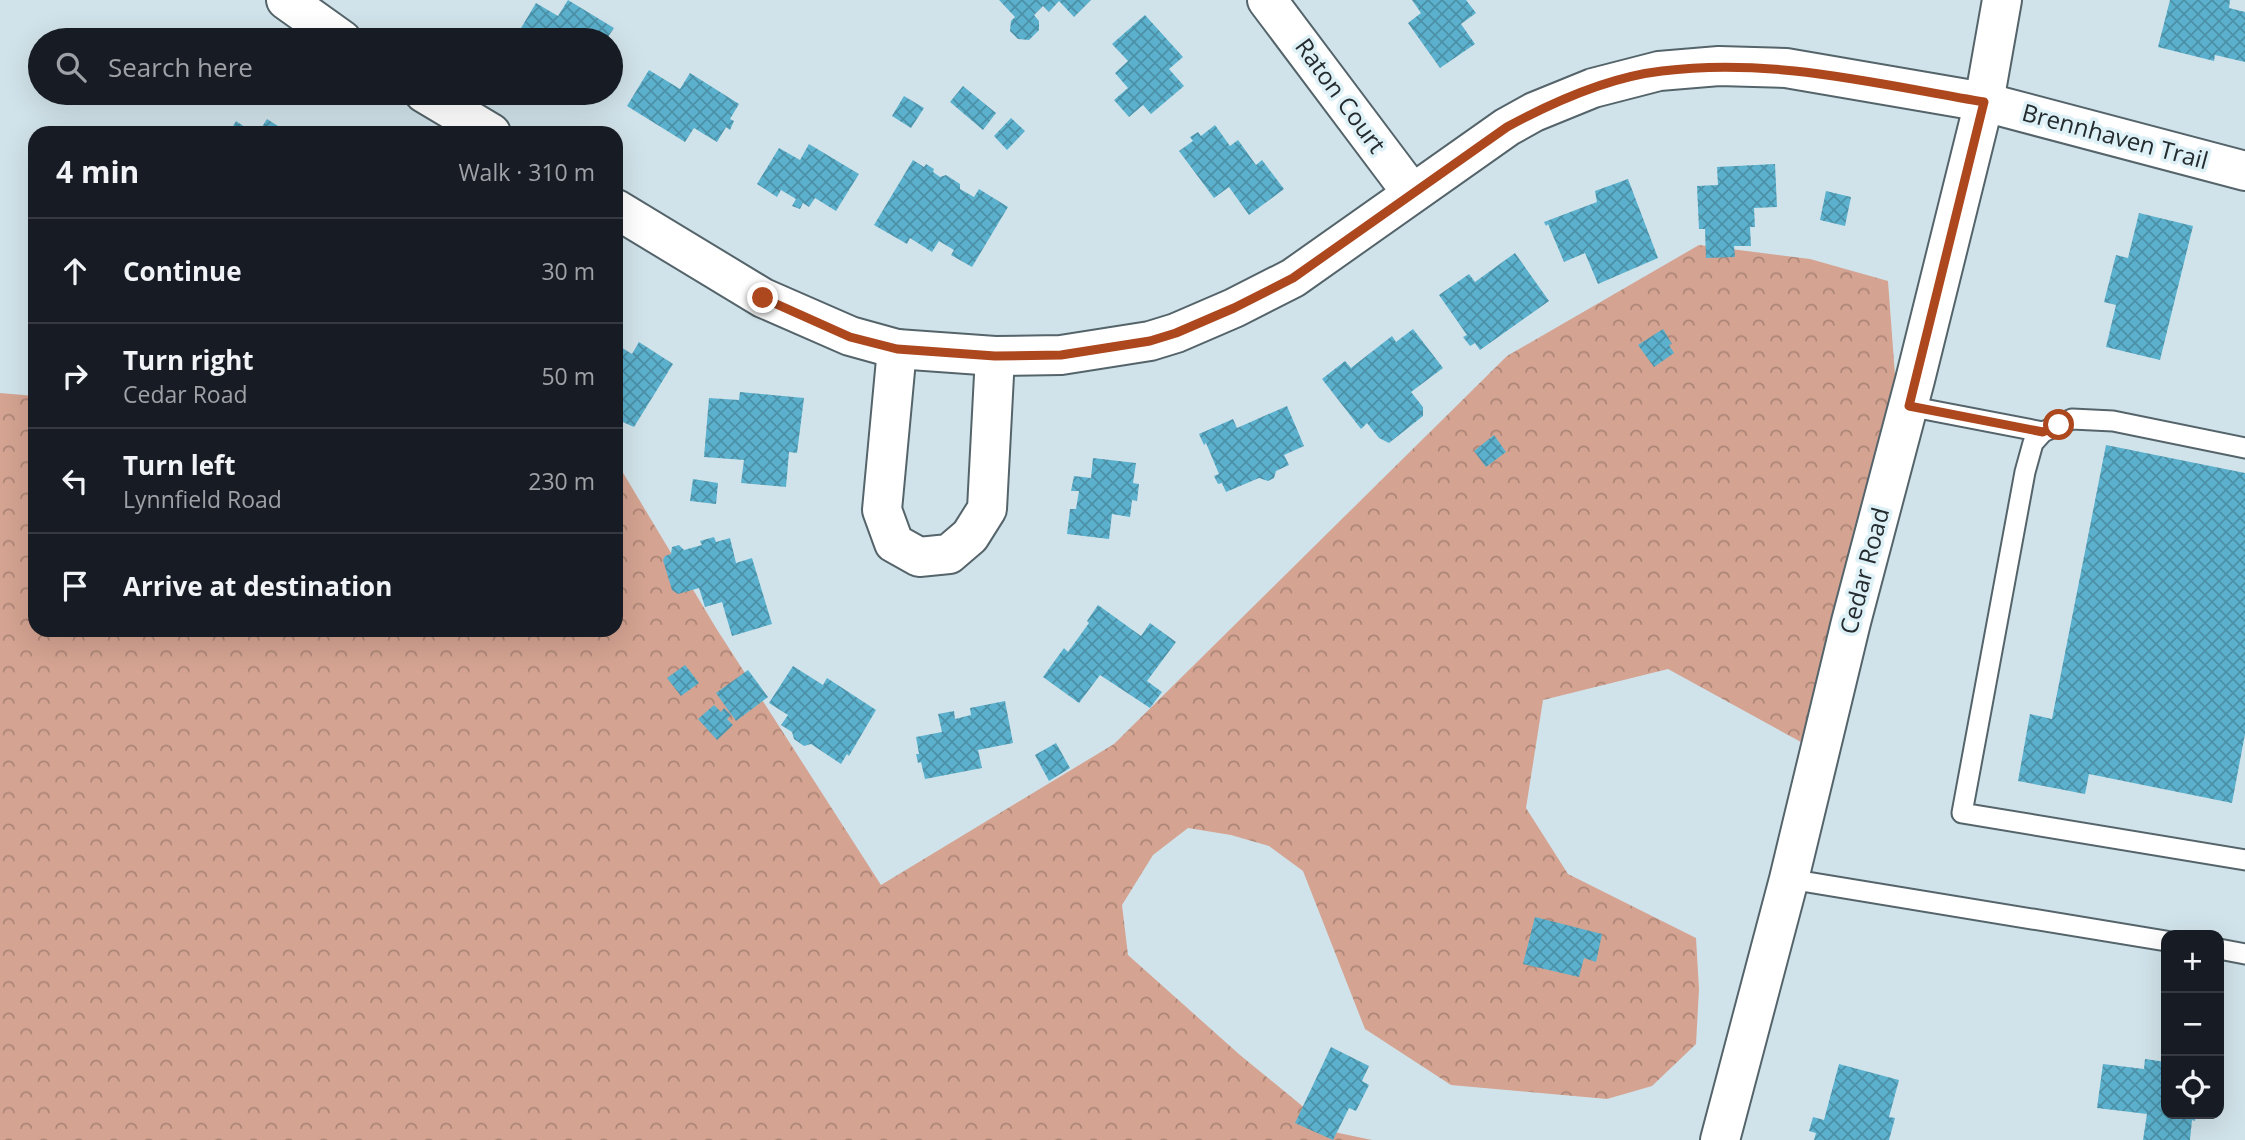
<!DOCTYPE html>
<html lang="en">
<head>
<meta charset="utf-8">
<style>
	:root { --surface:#171b24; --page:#242831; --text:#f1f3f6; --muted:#9ea1a6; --line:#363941 }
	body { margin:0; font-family:"Open Sans",sans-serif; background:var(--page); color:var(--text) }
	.controls { position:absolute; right:21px; bottom:21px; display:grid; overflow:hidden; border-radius:14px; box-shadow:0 7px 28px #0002 }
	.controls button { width:63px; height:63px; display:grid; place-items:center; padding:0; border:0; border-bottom:2px solid var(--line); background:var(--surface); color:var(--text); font:35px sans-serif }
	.stop { position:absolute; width:21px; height:21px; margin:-16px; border:5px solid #ad471e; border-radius:50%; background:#fff }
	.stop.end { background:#ad471e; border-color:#fff; box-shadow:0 2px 7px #0008 }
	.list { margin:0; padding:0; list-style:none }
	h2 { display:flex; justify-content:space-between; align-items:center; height:91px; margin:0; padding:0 28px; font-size:30px }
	h2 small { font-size:23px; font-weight:400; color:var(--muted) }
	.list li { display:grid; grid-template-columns:46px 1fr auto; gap:21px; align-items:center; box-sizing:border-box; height:105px; padding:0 28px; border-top:2px solid var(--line) }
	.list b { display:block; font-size:26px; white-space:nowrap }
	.list p { margin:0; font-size:23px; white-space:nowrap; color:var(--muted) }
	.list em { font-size:23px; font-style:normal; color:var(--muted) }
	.icon { flex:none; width:38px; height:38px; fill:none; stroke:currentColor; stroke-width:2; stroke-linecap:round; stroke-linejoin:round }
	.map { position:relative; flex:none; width:2245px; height:1140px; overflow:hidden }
	.search { position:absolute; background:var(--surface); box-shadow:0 7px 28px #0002; left:28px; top:28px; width:595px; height:77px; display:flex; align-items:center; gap:18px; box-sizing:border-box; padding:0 24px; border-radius:38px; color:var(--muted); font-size:26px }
	.panel { position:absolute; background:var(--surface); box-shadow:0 7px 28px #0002; left:28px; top:126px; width:595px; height:511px; border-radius:21px }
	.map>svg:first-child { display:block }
	.forest { fill:url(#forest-crowns) }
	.building { fill:url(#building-cross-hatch) }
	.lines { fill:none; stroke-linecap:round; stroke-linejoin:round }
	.lane-casing { stroke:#54646a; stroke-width:23 }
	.street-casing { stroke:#54646a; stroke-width:42 }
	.secondary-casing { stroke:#54646a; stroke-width:42 }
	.lane { stroke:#fff; stroke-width:19 }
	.street { stroke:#fff; stroke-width:38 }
	.secondary { stroke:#fff; stroke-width:38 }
	.route { stroke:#ad471e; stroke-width:9 }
	.labels { text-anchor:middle; stroke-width:7; stroke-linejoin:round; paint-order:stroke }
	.street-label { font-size:24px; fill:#242b2e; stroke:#def1f7 }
</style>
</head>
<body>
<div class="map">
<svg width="2245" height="1140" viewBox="0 0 2245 1140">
	<defs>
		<pattern id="forest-crowns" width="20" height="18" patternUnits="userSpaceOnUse" patternTransform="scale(1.75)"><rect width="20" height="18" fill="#d4a391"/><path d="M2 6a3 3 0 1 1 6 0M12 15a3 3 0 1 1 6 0" fill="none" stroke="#ac8577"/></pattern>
		<pattern id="building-cross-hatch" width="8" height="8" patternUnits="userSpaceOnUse" patternTransform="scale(1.75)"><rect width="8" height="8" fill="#5bb1cd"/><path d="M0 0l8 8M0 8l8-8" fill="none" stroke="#4b90a7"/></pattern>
	</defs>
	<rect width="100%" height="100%" fill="#d1e3ea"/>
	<path class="forest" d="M 1699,245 L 1810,259 L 1888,281 L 1902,470 L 1810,747 L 1668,669 L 1543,700 L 1526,808 L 1568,874 L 1696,938 L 1699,989 L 1696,1044 L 1652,1086 L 1607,1099 L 1451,1085 L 1365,1029 L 1303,871 L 1269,846 L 1231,835 L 1188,828 L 1153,855 L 1122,905 L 1128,955 L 1240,1055 L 1334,1132 L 1372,1140 L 0,1140 L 0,393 L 35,396 L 35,630 L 616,630 L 616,461 L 716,628 L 881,885 L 1114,744 L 1507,356 Z"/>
	<g class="building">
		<path d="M 568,0 L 614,28 L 606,40 L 519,40 L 515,38 L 536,3 L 558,16 Z"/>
		<path d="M 999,0 L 1091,0 L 1074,17 L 1059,1 L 1049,12 L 1043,6 L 1034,15 L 1039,21 L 1039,30 L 1029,40 L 1018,39 L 1010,31 L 1011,21 L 1015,17 Z"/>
		<path d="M 1412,0 L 1466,0 L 1476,13 L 1461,24 L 1475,44 L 1440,68 L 1408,23 L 1421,13 Z"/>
		<path d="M 2170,0 L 2230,0 L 2229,8 L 2245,12 L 2245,62 L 2215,55 L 2214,61 L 2158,47 Z"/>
		<path d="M 1145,15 L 1183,57 L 1169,69 L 1184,86 L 1151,114 L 1143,105 L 1129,117 L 1114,100 L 1128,88 L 1115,73 L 1128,61 L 1112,44 Z"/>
		<path d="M 649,70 L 680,89 L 690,73 L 739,104 L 730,119 L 734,121 L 730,130 L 726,127 L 717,142 L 694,128 L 685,142 L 627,106 Z"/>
		<path d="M 963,86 L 996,113 L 983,130 L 950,102 Z"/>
		<path d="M 904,96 L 924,108 L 911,128 L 892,116 Z"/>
		<path d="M 1011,118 L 1025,131 L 1007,150 L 994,136 Z"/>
		<path d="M 267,119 L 289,133 L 258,133 Z"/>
		<path d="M 236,121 L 254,133 L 229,133 Z"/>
		<path d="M 1215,125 L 1230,146 L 1238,140 L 1256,165 L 1262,160 L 1284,189 L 1249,215 L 1229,187 L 1214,198 L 1179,151 L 1193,141 L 1190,137 L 1198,132 L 1201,136 Z"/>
		<path d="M 809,144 L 859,174 L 836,211 L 815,198 L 809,207 L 803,203 L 800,209 L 792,206 L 796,199 L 781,190 L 777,197 L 757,184 L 779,148 L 800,160 Z"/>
		<path d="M 913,160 L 924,167 L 926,164 L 934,169 L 933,172 L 940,177 L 946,175 L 960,184 L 960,189 L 974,197 L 979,189 L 1008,207 L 972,267 L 951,255 L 954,250 L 939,241 L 932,252 L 910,238 L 907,244 L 874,225 Z"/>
		<path d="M 1775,164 L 1777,207 L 1754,208 L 1755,227 L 1750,227 L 1751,246 L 1734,246 L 1735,257 L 1706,258 L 1705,229 L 1699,229 L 1697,186 L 1718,185 L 1717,167 Z"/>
		<path d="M 1628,179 L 1658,258 L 1598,284 L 1585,253 L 1564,262 L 1548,224 L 1546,226 L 1544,222 L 1597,202 L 1595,191 Z"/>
		<path d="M 1826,191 L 1851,197 L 1845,226 L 1820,220 Z"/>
		<path d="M 2139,213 L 2193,226 L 2160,360 L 2106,347 L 2116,305 L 2104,302 L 2116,255 L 2128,258 Z"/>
		<path d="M 1515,253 L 1549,301 L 1480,350 L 1475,343 L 1470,346 L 1463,337 L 1467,335 L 1439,295 L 1469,274 L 1475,282 Z"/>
		<path d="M 1413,329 L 1443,368 L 1411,392 L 1423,407 L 1423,416 L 1389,443 L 1379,438 L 1367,423 L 1361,429 L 1322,379 L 1345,361 L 1351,368 L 1392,336 L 1396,342 Z"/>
		<path d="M 1663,329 L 1672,344 L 1669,345 L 1674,353 L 1654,367 L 1638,345 Z"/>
		<path d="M 639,342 L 673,364 L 634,427 L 616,419 L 616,344 L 632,354 Z"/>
		<path d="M 740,392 L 804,398 L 797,453 L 789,452 L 786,487 L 741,483 L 744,460 L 704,457 L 709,398 L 739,400 Z"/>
		<path d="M 1287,406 L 1304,446 L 1284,455 L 1289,465 L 1276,471 L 1274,478 L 1268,481 L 1259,478 L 1226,492 L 1222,483 L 1218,484 L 1214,476 L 1219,474 L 1206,443 L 1204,445 L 1199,434 L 1233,419 L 1237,428 Z"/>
		<path d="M 1494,435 L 1506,452 L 1486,467 L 1474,451 Z"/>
		<path d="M 2106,445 L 2245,473 L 2245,734 L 2232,803 L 2089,774 L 2085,794 L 2018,781 L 2030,714 L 2052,719 Z"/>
		<path d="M 1093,458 L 1136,463 L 1133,483 L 1139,484 L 1137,501 L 1132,500 L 1130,517 L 1112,514 L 1109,539 L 1067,534 L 1070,509 L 1076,509 L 1079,491 L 1071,491 L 1074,476 L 1091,478 Z"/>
		<path d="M 693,479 L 718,483 L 716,504 L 690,501 Z"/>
		<path d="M 714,537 L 716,542 L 730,538 L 736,563 L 752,558 L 772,624 L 732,636 L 722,602 L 705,607 L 699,588 L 678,594 L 672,590 L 663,560 L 665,556 L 671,554 L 672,547 L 679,545 L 684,550 L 702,545 L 700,541 Z"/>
		<path d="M 1098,605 L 1141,636 L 1150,623 L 1176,642 L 1147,681 L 1162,692 L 1150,708 L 1100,675 L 1079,703 L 1043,677 L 1064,648 L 1068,652 L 1089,623 L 1087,621 Z"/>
		<path d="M 685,665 L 699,683 L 681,696 L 667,678 Z"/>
		<path d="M 793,666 L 823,685 L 827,678 L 876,710 L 849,756 L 847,754 L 841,764 L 811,744 L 804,746 L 794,739 L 792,732 L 781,725 L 788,715 L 769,703 Z"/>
		<path d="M 748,670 L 768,697 L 736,721 L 716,693 Z"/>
		<path d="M 1005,701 L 1013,743 L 978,750 L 982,768 L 925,779 L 921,762 L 918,763 L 916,754 L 919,754 L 916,737 L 942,732 L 938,714 L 954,711 L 955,719 L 971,715 L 970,708 Z"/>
		<path d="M 714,705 L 721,712 L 724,708 L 731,715 L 727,719 L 733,725 L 717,740 L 698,719 Z"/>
		<path d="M 1056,743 L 1070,768 L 1049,781 L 1035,755 Z"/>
		<path d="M 1535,917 L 1602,934 L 1596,962 L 1584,958 L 1579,977 L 1523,964 Z"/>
		<path d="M 1331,1047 L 1369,1066 L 1362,1081 L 1369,1085 L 1356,1111 L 1349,1108 L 1333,1140 L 1295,1123 Z"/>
		<path d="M 2145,1059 L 2166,1062 L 2166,1114 L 2196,1114 L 2195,1121 L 2192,1120 L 2190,1140 L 2143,1140 L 2147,1114 L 2097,1108 L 2103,1064 L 2144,1069 Z"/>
		<path d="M 1839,1064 L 1899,1080 L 1889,1117 L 1895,1118 L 1889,1140 L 1814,1140 L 1816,1133 L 1809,1131 L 1813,1117 L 1824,1120 Z"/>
	</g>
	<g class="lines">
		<defs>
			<g id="lane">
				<path d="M 1908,406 L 2043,432"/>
				<path d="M 2245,448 L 2113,421 L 2072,419 L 2043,432 L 2033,443 L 2025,472 L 1962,813 L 2245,860"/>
				<path d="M 1789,879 L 2166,941"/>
				<path d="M 2219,949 L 2245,954"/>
			</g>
			<g id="street">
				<path d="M 286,0 L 342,40"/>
				<path d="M 1267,0 L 1412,193"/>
				<path d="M 424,93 L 491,133"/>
				<path d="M 616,209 L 763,298 L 850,336 L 897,349 L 995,356 L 1061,355 L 1150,341 L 1176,333 L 1234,308 L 1293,278 L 1507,127 L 1534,112 L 1593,88 L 1659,71 L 1719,66 L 1786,68 L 1984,102 L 2245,171"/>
				<path d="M 897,349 L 882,510 L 894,543 L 919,557 L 949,554 L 970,536 L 987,509 L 995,356"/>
			</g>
			<path id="secondary" d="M 1720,1140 L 1789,879 L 1851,622 L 1915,380 L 1984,102 L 2002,0"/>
		</defs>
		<use href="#lane" class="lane-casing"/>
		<use href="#street" class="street-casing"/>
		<use href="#secondary" class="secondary-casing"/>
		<use href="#lane" class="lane"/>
		<use href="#street" class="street"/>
		<use href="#secondary" class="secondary"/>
	</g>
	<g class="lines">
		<path class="route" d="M 763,298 L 850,337 L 897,349 L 995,356 L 1061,355 L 1150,341 L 1176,333 L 1234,308 L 1293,278 L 1507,127 C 1553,102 1609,77 1662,71 C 1771,57 1877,84 1984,102 L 1909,406 L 2043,432 L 2059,425"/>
	</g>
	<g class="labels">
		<g class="street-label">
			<text transform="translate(1340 96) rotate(54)" y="8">Raton Court</text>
			<text transform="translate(2115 137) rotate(15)" y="8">Brennhaven Trail</text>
			<text transform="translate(1865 571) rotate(-75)" y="8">Cedar Road</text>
		</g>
	</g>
</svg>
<div class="controls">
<button>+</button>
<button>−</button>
<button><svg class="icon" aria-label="locate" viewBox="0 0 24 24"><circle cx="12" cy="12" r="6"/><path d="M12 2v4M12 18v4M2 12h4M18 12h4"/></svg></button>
</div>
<div class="stop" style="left:2059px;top:425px"></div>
<div class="stop end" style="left:763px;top:298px"></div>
<div class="search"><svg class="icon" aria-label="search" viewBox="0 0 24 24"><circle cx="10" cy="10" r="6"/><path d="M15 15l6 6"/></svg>Search here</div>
<section class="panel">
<h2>4 min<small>Walk · 310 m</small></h2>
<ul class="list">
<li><svg class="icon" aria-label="ahead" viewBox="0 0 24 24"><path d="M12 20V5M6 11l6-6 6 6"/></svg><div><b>Continue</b></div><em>30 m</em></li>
<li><svg class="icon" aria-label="right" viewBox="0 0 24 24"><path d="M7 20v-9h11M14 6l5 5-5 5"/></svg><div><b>Turn right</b><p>Cedar Road</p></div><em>50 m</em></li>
<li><svg class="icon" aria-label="left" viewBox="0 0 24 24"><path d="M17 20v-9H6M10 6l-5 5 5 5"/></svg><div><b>Turn left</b><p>Lynnfield Road</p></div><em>230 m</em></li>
<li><svg class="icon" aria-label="arrive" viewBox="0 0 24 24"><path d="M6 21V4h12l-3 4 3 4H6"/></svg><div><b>Arrive at destination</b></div></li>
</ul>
</section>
</div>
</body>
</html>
